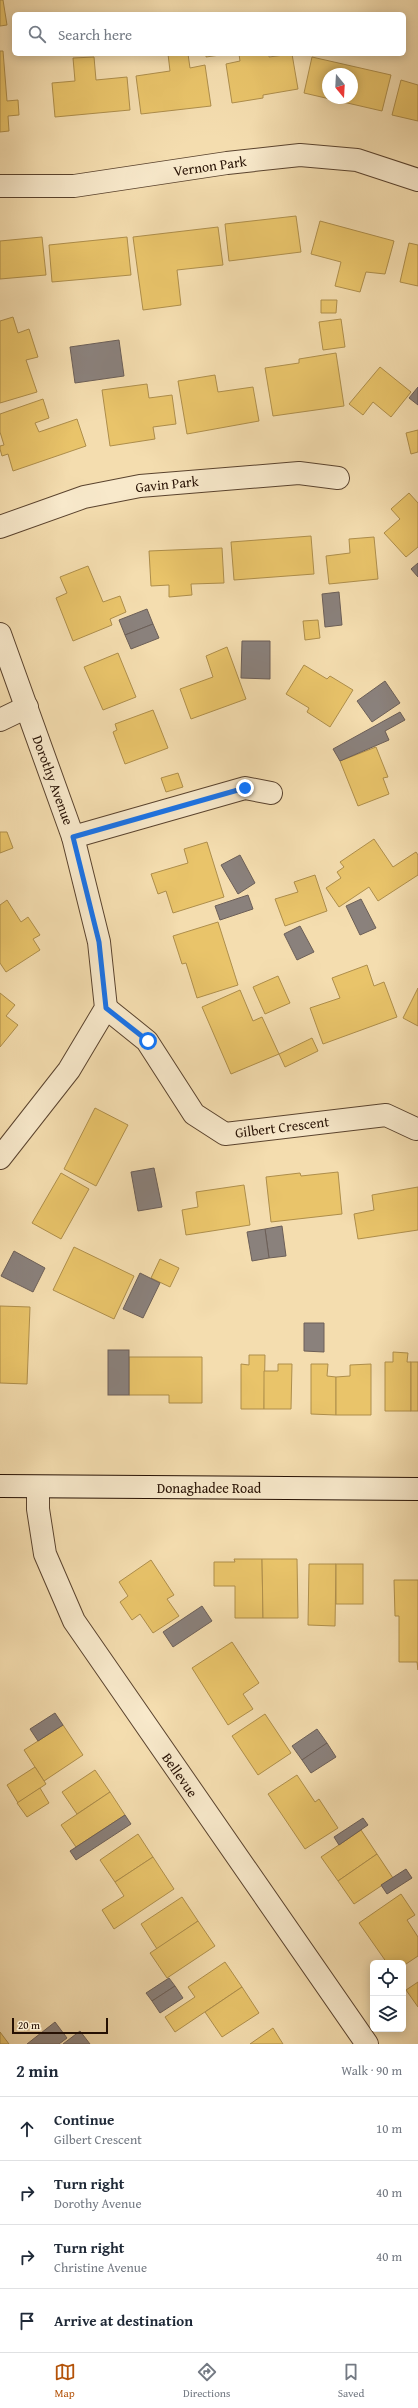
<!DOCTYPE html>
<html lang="en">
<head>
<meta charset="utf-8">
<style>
	:root { --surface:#fff; --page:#f2f2f3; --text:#1f2937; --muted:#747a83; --line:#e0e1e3; --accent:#b45309 }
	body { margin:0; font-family:"Gentium Book Plus",serif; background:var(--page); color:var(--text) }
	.controls { position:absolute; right:12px; bottom:12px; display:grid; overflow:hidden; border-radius:6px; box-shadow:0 2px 10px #0003 }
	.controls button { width:36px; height:36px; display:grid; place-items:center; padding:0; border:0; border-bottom:1px solid var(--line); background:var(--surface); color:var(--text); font:20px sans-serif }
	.compass { position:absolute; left:322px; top:68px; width:36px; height:36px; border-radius:50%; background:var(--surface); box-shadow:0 2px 10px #0003; rotate:162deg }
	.scale { position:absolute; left:12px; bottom:10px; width:96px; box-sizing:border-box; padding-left:4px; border:2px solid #261003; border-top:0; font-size:11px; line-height:14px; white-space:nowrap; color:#261003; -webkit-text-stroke:3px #f8e9cb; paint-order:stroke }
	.stop { position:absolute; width:12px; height:12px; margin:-9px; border:3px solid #1a73e8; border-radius:50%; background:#fff }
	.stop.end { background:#1a73e8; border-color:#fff; box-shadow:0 1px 4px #0008 }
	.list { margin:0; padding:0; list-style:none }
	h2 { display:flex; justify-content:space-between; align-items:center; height:52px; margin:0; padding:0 16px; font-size:17px }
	h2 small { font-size:13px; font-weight:400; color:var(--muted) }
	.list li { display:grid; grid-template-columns:26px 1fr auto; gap:12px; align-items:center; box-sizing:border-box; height:64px; padding:0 16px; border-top:1px solid var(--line) }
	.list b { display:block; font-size:15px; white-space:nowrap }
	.list p { margin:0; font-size:13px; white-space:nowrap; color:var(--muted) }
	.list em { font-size:13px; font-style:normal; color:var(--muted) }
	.icon { flex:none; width:22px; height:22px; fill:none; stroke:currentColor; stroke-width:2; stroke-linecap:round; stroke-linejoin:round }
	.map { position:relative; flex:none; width:418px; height:2044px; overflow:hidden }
	.search { position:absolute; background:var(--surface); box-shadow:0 2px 10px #0003; left:12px; right:12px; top:12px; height:44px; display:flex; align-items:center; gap:10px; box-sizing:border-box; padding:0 14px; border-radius:6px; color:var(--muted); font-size:15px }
	.sheet { height:308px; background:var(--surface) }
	nav { display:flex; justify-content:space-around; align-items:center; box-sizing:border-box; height:56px; border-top:1px solid var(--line); background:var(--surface); font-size:11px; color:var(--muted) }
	nav a { display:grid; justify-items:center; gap:2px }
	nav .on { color:var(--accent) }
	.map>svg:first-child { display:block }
	.homes { fill:#e9c46a; stroke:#ae8e4b; fill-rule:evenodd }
	.industry { fill:#8a817c; stroke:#6c5f58 }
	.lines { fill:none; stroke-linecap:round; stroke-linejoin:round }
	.street-casing { stroke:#5a432e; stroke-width:24 }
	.secondary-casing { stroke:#261003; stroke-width:24 }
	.street { stroke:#f8e9cb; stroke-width:22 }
	.secondary { stroke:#f8e9cb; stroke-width:22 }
	.route { stroke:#1a73e8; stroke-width:5 }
	.labels { text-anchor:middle; stroke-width:4; stroke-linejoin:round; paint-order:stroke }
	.street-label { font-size:14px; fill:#261003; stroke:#f8e9cb }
</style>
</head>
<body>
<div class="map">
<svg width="418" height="2044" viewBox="0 0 418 2044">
	<rect width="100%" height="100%" fill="#f4ddaf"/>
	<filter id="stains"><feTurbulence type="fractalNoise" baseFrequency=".005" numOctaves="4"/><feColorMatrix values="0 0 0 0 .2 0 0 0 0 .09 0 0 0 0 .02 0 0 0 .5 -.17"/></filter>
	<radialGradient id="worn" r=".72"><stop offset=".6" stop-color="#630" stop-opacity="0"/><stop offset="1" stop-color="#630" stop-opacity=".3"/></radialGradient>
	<g class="homes">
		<path d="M 0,0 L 3,0 L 7,25 L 0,26 Z"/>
		<path d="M 0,51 L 3,51 L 7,101 L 18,100 L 19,115 L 8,116 L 9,131 L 0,132 Z"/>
		<path d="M 168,54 L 188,54 L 190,68 L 205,65 L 211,106 L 141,114 L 136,76 L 170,71 Z"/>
		<path d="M 206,54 L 227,54 L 206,57 Z"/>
		<path d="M 239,54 L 269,54 L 269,57 L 292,54 L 298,89 L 263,95 L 263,98 L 232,103 L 226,64 L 240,61 Z"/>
		<path d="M 94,57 L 96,80 L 127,77 L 130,110 L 55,117 L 52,83 L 75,81 L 73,58 Z"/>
		<path d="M 312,57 L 391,75 L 382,111 L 304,93 ZM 328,74 L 352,74 L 352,98 L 328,98 Z"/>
		<path d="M 401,80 L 418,85 L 418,121 L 392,115 Z"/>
		<path d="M 296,216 L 301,252 L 229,261 L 225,224 Z"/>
		<path d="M 320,221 L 394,241 L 385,274 L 366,272 L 360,292 L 335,286 L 341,262 L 311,254 Z"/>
		<path d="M 218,227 L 223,265 L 177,270 L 181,305 L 143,310 L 133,237 Z"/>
		<path d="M 42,237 L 46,275 L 0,279 L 0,241 Z"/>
		<path d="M 127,237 L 131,275 L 52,282 L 49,245 Z"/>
		<path d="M 409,243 L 418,245 L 418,286 L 400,282 Z"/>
		<path d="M 321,300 L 337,300 L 336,313 L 321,313 Z"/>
		<path d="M 13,317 L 18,333 L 29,329 L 38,357 L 26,360 L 37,392 L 0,403 L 0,321 Z"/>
		<path d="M 341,319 L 345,347 L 323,350 L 319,322 Z"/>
		<path d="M 336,353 L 344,406 L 273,416 L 265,368 L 299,363 L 299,359 Z"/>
		<path d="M 380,367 L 411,392 L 391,417 L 373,402 L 363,415 L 349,404 Z"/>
		<path d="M 215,375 L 218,392 L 253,387 L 259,421 L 187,434 L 178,381 Z"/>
		<path d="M 147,384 L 149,398 L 172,395 L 176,424 L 153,427 L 155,439 L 110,446 L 102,390 Z"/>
		<path d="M 43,399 L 49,418 L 35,423 L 39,432 L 77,419 L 86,446 L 13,471 L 8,454 L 2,456 L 0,449 L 0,446 L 4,445 L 0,432 L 0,414 Z"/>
		<path d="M 418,430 L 418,452 L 411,454 L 406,433 Z"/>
		<path d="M 409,493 L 418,503 L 418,547 L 406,557 L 384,533 L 400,519 L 391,509 Z"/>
		<path d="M 311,536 L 314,574 L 234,580 L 231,542 Z"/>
		<path d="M 374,537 L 378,579 L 329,584 L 326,556 L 350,553 L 349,539 Z"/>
		<path d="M 222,548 L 224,583 L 191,584 L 192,595 L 169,597 L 169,585 L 151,586 L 149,551 Z"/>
		<path d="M 88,566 L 103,602 L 120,596 L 126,612 L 110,619 L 112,625 L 73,641 L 56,598 L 67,593 L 60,577 Z"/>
		<path d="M 318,620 L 320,638 L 305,640 L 303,621 Z"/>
		<path d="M 227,647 L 246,699 L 191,719 L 180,689 L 213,677 L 206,656 Z"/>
		<path d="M 118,653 L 136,697 L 103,710 L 84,667 Z"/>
		<path d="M 304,665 L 327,679 L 330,676 L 353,690 L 330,727 L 307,712 L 309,708 L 286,694 Z"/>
		<path d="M 153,710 L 168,748 L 125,764 L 113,732 L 117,730 L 115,724 Z"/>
		<path d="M 376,747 L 388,777 L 383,778 L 389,794 L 358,806 L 340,761 Z"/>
		<path d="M 178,773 L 183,787 L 166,792 L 161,778 Z"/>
		<path d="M 0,832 L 7,832 L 13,848 L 0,853 Z"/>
		<path d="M 374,839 L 393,867 L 416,852 L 418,855 L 418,875 L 378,901 L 369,887 L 339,907 L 326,888 L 341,878 L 337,872 L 344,867 L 340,862 Z"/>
		<path d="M 207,842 L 224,897 L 173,913 L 166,891 L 158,894 L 151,874 L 188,863 L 184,849 Z"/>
		<path d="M 315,875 L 327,911 L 285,926 L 275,899 L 298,892 L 294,882 Z"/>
		<path d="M 7,900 L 21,922 L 28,917 L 40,935 L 33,939 L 40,950 L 6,972 L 0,963 L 0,905 Z"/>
		<path d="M 218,922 L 238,985 L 197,998 L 186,963 L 182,964 L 173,936 Z"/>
		<path d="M 367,965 L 374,986 L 384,982 L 397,1017 L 323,1044 L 310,1008 L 340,998 L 332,978 Z"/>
		<path d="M 278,976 L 290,1003 L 265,1014 L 253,987 Z"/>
		<path d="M 418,988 L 418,1026 L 403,1018 Z"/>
		<path d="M 240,990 L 253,1021 L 262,1017 L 279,1054 L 231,1074 L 202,1007 Z"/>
		<path d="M 0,993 L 15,1005 L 6,1016 L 18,1025 L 0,1047 Z"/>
		<path d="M 312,1038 L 318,1051 L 285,1067 L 279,1054 Z"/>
		<path d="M 95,1108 L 128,1125 L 96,1186 L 64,1169 Z"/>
		<path d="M 338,1172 L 342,1214 L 271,1222 L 266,1177 L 300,1173 L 301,1176 Z"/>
		<path d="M 61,1173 L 89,1189 L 61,1239 L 32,1223 Z"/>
		<path d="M 244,1185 L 250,1225 L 186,1235 L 182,1210 L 198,1207 L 196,1192 Z"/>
		<path d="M 418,1187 L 418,1230 L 358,1239 L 354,1214 L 374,1210 L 372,1195 Z"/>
		<path d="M 74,1247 L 134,1276 L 114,1319 L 53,1290 Z"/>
		<path d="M 160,1259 L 179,1268 L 170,1287 L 151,1278 Z"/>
		<path d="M 0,1306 L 30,1307 L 27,1384 L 0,1383 Z"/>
		<path d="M 393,1352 L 408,1353 L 407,1362 L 411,1362 L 411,1411 L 385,1411 L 385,1362 L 393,1362 Z"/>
		<path d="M 249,1355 L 265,1355 L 264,1409 L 241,1409 L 241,1364 L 249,1365 Z"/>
		<path d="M 129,1357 L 202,1357 L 202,1403 L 169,1403 L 169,1395 L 129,1395 Z"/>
		<rect x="411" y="1362" width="7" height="49"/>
		<path d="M 278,1364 L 292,1364 L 291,1409 L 264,1409 L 264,1371 L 278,1371 Z"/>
		<path d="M 311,1364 L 328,1364 L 327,1376 L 336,1377 L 336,1415 L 311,1414 Z"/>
		<path d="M 371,1364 L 371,1415 L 336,1415 L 336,1377 L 350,1376 L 350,1365 Z"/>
		<path d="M 234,1559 L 262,1559 L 263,1618 L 235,1618 L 235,1586 L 214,1586 L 214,1562 L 235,1562 Z"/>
		<path d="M 262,1559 L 297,1559 L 298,1618 L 263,1618 Z"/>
		<path d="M 151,1560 L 174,1595 L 167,1599 L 179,1616 L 153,1633 L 140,1614 L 132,1620 L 120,1602 L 128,1596 L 119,1582 Z"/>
		<path d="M 309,1564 L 336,1564 L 335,1626 L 308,1625 Z"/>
		<rect x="336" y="1564" width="27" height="40"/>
		<path d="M 394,1580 L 418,1580 L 418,1670 L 417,1662 L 399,1662 L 399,1616 L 395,1616 Z"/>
		<path d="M 232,1642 L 259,1683 L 243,1694 L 253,1709 L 228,1725 L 192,1668 Z"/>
		<path d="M 265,1714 L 291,1753 L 258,1775 L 232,1736 Z"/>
		<path d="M 63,1725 L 83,1755 L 44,1781 L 24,1750 Z"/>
		<path d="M 35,1767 L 46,1784 L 18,1803 L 7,1785 Z"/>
		<path d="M 95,1770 L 110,1792 L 77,1814 L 62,1792 Z"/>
		<path d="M 297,1775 L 315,1802 L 319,1799 L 338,1828 L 305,1849 L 268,1794 Z"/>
		<path d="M 40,1788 L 49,1803 L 27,1817 L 17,1803 Z"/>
		<path d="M 110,1792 L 125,1815 L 76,1847 L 61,1825 Z"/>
		<path d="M 361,1830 L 377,1854 L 338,1881 L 321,1857 Z"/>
		<path d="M 138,1834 L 153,1857 L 115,1882 L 100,1860 Z"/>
		<path d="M 377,1854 L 393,1878 L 354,1904 L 338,1881 Z"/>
		<path d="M 153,1857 L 174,1889 L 114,1929 L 102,1910 L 124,1896 L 115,1882 Z"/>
		<path d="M 401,1894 L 415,1915 L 407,1920 L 418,1937 L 418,1956 L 403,1966 L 403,1963 L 387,1963 L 359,1923 Z"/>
		<path d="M 182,1897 L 198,1921 L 157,1949 L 141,1924 Z"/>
		<path d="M 198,1921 L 215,1946 L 167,1978 L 150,1953 Z"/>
		<path d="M 225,1962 L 242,1987 L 175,2032 L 165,2017 L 195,1997 L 188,1987 Z"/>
		<path d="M 418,1982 L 418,2007 L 406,1990 Z"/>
		<path d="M 242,1987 L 259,2013 L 222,2037 L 205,2012 Z"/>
		<path d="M 273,2028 L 283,2044 L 250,2044 Z"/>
		<path d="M 0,2032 L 9,2044 L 0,2044 Z"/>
	</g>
	<g class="industry">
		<path d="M 119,340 L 124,376 L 75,383 L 70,347 Z"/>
		<path d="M 418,387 L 418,405 L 409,398 Z"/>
		<path d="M 418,563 L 418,577 L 411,569 Z"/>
		<path d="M 339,592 L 342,625 L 325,627 L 322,594 Z"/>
		<path d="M 147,609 L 153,624 L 125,635 L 119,620 Z"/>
		<path d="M 153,624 L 159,638 L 131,649 L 125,635 Z"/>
		<path d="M 242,641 L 270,641 L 270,679 L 241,678 Z"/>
		<path d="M 385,681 L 400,703 L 372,722 L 357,701 Z"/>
		<path d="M 400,712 L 405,720 L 385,731 L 389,740 L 340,761 L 333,749 Z"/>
		<path d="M 240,855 L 255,883 L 238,894 L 221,865 Z"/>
		<path d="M 248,895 L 253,909 L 220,920 L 215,906 Z"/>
		<path d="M 361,899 L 376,928 L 360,935 L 346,906 Z"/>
		<path d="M 300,926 L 314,952 L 297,960 L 284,934 Z"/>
		<path d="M 154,1168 L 162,1207 L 138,1211 L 131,1172 Z"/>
		<path d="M 282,1226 L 286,1256 L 269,1258 L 265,1229 Z"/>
		<path d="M 265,1229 L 269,1258 L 252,1261 L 247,1232 Z"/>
		<path d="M 14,1251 L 45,1268 L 33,1292 L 1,1276 Z"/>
		<path d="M 140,1273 L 160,1283 L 143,1318 L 123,1309 Z"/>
		<path d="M 304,1323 L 324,1323 L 324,1352 L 304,1351 Z"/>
		<rect x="108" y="1350" width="21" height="45"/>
		<path d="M 202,1606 L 212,1621 L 173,1647 L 163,1632 Z"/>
		<path d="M 55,1713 L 63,1725 L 38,1741 L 30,1729 Z"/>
		<path d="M 317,1729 L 327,1743 L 302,1760 L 292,1746 Z"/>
		<path d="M 327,1743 L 336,1757 L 311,1773 L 302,1760 Z"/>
		<path d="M 125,1815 L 131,1824 L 76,1860 L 70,1851 Z"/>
		<path d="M 363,1818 L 368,1825 L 339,1845 L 334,1837 Z"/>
		<path d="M 406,1869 L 412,1878 L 387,1894 L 381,1885 Z"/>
		<path d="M 169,1978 L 175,1986 L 152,2001 L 146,1993 Z"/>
		<path d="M 175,1986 L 183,1998 L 160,2013 L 152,2001 Z"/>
		<path d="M 55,2022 L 67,2038 L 59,2044 L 27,2044 Z"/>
		<path d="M 80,2031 L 90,2044 L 63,2044 Z"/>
	</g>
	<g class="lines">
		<defs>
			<g id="street">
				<path d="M 0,186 L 74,186 L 227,163 L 300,155 L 357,160 L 418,180"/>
				<path d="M 0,527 L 84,497 L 140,486 L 299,473 L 338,478"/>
				<path d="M 0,634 L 73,837 L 99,942 L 106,1008 L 69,1070 L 0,1158"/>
				<path d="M 0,720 L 27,707"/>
				<path d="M 73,837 L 245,788 L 271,793"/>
				<path d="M 106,1008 L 147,1041 L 194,1114 L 225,1134 L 386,1115 L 416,1129"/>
				<path d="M 38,1487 L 38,1509 L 45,1554 L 74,1621 L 367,2044"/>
			</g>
			<path id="secondary" d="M 0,1486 L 418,1489"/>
		</defs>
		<use href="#street" class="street-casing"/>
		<use href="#secondary" class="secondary-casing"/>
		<use href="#street" class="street"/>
		<use href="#secondary" class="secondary"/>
	</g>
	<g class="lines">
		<path class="route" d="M 148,1041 L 106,1008 L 99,942 L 73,837 L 245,788"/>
	</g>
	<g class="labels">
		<g class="street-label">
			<text transform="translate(210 166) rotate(-8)" y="5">Vernon Park</text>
			<text transform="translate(167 484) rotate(-6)" y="5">Gavin Park</text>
			<text transform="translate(53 780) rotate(70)" y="5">Dorothy Avenue</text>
			<text transform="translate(282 1127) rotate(-7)" y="5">Gilbert Crescent</text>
			<text x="209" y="1493">Donaghadee Road</text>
			<text transform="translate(180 1775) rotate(55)" y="5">Bellevue</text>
		</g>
	</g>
	<rect width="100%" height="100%" filter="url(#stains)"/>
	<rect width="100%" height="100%" fill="url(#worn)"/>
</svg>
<div class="controls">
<button><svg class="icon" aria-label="locate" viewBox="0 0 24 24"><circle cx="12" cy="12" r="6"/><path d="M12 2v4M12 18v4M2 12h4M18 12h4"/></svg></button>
<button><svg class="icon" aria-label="layers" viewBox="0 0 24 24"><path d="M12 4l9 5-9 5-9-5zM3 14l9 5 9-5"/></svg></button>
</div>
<svg class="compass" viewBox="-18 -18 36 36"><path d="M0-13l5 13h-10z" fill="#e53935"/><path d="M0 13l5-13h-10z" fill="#747a83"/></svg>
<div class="scale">20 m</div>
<div class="stop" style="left:148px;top:1041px"></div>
<div class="stop end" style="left:245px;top:788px"></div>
<div class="search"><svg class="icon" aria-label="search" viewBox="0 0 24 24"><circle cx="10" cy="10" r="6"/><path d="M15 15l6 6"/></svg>Search here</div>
</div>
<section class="sheet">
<h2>2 min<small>Walk · 90 m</small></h2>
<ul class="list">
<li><svg class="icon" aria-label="ahead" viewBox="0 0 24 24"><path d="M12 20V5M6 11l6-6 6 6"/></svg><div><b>Continue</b><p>Gilbert Crescent</p></div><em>10 m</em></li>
<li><svg class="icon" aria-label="right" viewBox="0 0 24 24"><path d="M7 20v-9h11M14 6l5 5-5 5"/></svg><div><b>Turn right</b><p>Dorothy Avenue</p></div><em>40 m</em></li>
<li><svg class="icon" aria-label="right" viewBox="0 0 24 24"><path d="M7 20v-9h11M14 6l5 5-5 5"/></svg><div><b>Turn right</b><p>Christine Avenue</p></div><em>40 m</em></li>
<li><svg class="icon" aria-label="arrive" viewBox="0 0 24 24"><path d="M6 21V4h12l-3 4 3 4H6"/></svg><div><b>Arrive at destination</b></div></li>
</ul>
</section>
<nav>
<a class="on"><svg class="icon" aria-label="map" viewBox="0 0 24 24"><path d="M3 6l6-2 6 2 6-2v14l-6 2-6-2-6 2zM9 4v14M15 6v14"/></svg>Map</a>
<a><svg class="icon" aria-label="directions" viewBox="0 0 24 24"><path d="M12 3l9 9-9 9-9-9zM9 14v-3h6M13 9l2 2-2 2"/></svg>Directions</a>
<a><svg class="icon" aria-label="saved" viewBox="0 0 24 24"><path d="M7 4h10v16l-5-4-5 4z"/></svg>Saved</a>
</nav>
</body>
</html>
